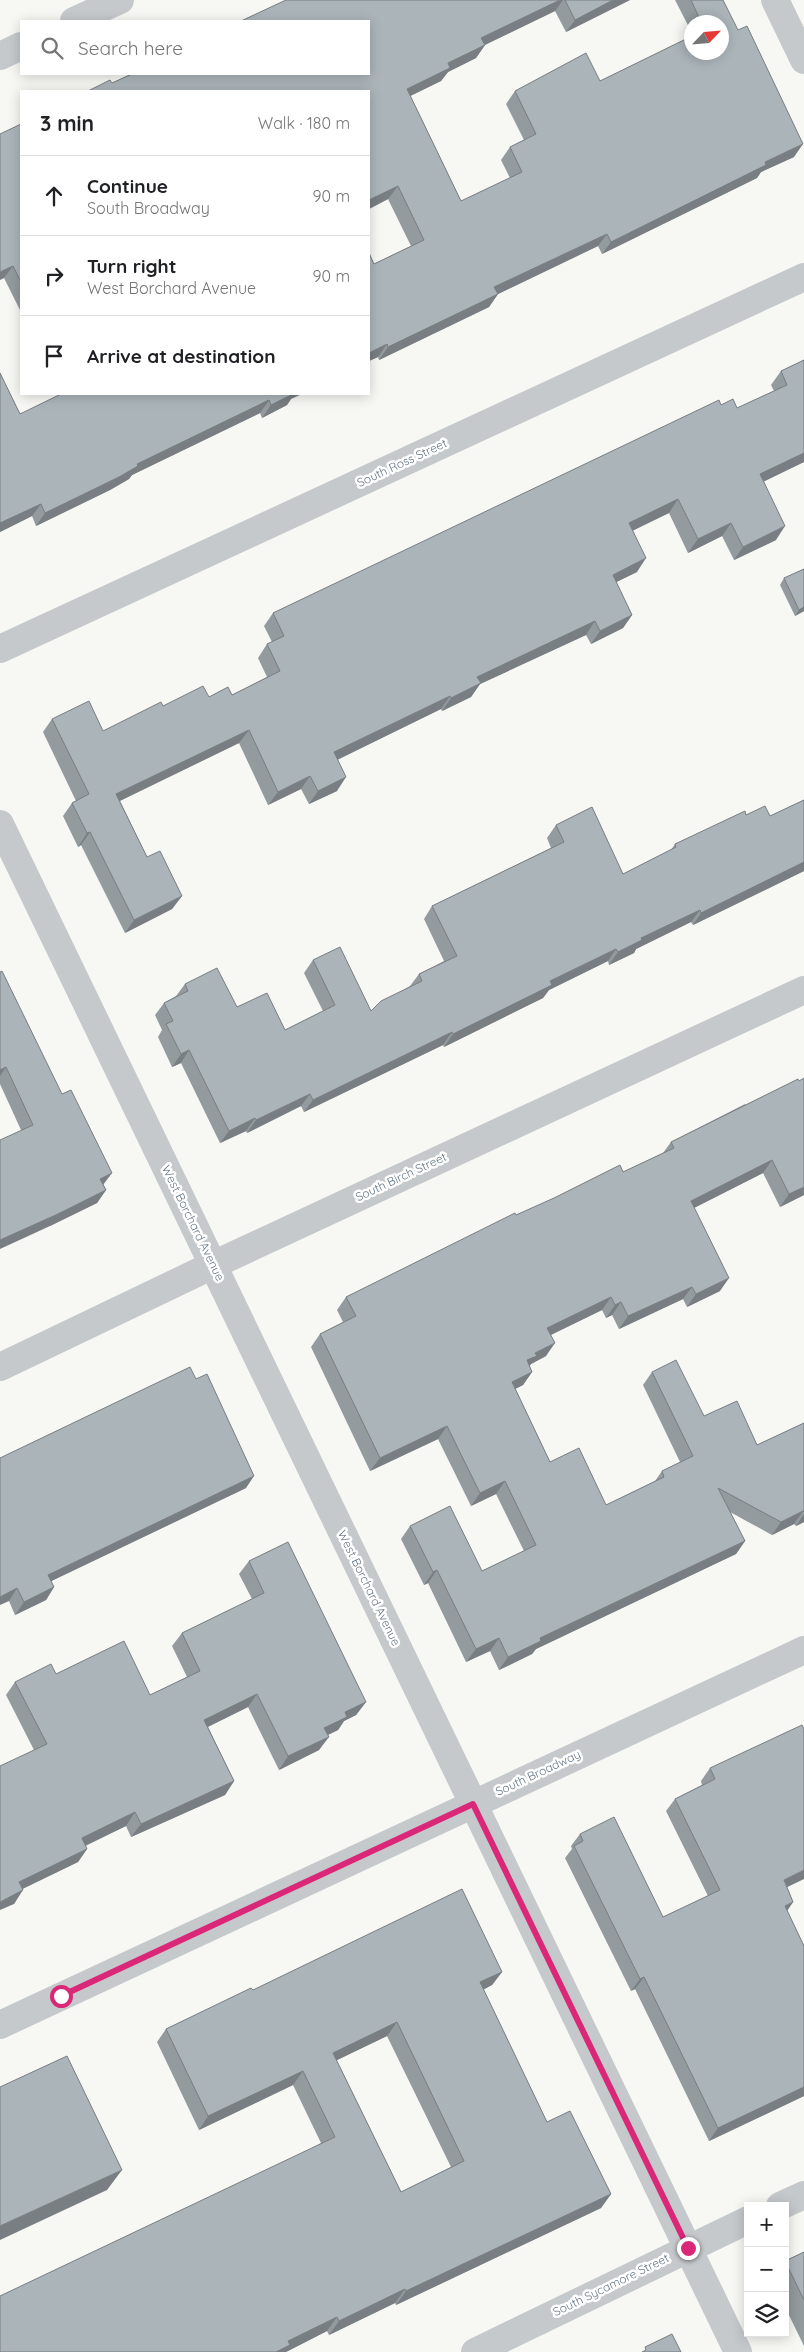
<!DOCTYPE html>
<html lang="en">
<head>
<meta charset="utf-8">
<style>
	:root { --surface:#fff; --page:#f6f6f6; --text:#202124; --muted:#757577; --line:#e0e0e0 }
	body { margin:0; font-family:Quicksand,sans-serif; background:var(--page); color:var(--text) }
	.controls { position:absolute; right:15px; bottom:15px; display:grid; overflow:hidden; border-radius:0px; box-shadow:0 2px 12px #0003 }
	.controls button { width:45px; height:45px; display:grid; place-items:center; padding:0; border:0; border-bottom:1px solid var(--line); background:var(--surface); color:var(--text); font:25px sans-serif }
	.compass { position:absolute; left:684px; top:15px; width:45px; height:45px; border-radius:50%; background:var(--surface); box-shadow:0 2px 12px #0003; rotate:64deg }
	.stop { position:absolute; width:15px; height:15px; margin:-11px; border:4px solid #db2777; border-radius:50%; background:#fff }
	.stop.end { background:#db2777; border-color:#fff; box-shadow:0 1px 5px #0008 }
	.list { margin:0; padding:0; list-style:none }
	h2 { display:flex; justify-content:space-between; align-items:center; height:65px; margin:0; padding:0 20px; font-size:21px }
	h2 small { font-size:16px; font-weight:400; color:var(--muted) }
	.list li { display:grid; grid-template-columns:32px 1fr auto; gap:15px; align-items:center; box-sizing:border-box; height:80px; padding:0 20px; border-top:1px solid var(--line) }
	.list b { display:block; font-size:19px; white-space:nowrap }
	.list p { margin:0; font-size:16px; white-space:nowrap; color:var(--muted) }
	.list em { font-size:16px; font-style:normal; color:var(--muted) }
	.icon { flex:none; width:28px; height:28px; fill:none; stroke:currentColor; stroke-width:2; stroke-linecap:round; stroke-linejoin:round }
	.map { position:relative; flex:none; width:804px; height:2352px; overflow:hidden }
	.search { position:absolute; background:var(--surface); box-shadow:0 2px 12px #0003; left:20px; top:20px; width:350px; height:55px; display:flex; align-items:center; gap:12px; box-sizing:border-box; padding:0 18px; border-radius:0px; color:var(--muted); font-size:19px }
	.panel { position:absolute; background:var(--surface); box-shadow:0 2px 12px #0003; left:20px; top:90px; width:350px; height:305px; border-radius:0px }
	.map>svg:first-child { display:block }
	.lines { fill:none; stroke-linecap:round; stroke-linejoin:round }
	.minor { stroke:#c5c9cc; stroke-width:28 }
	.wall { fill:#939b9f; fill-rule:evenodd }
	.shaded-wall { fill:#787e82 }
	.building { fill:#abb4b9; stroke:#787e82; fill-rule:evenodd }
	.route { stroke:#db2777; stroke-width:6 }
	.labels { text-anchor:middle; stroke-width:5; stroke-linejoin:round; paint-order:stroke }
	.street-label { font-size:12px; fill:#657887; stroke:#fff }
</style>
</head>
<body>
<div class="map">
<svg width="804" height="2352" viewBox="0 0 804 2352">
	<rect width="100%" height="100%" fill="#f7f7f4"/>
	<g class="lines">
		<g class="minor">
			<path d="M 775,0 L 804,60"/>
			<path d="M 74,21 L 120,0"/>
			<path d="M 0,56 L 21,46"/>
			<path d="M 0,649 L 804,277"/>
			<path d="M 0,824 L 738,2352"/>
			<path d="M 0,1367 L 213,1265 L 804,990"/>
			<path d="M 0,2025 L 804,1650"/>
			<path d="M 780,2206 L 804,2195"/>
			<path d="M 475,2352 L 748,2220"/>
		</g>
	</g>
	<g class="wall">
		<path d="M 286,0 L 630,0 L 566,32 L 555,11 L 485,45 L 476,58 L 448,72 L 441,81 L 410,96 L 461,201 L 510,178 L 501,160 L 510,147 L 524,140 L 506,104 L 515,91 L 600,81 L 722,22 L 692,22 L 692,33 L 675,0 L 723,0 L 794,157 L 761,172 L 757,178 L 602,254 L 598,246 L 498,294 L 489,307 L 379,360 L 378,357 L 369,361 L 369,253 L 374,264 L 411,246 L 388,199 L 369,209 L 369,91 L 112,83 Z"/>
		<path d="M 21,124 L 21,312 L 4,278 Z"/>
		<path d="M 804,360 L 804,462 L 763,481 L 776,540 L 734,560 L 722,536 L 688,553 L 669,513 L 632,530 L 637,572 L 616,582 L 632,615 L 623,628 L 591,644 L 586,635 L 480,684 L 471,697 L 442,711 L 441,709 L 338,759 L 337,791 L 309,804 L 301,789 L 268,805 L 239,743 L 120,801 L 147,857 L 182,896 L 172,909 L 125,933 L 81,845 L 78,847 L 63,816 L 72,803 L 76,801 L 43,732 L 52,719 L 103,731 L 163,706 L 209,697 L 232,695 L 267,677 L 258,658 L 267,644 L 272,642 L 264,626 L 273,613 L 721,405 L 737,408 L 774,391 L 771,385 L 781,371 Z"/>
		<path d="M 0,373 L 20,414 L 291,399 L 287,405 L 262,418 L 260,413 L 132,475 L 129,479 L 110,490 L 36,526 L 32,516 L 0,532 Z"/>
		<path d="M 804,569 L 804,611 L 795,616 L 780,585 L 784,578 Z"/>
		<path d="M 804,800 L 804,871 L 693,925 L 691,922 L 636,949 L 634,953 L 609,965 L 608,961 L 549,990 L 543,998 L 444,1047 L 443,1045 L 304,1112 L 301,1106 L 247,1133 L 246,1131 L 220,1143 L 181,1063 L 172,1067 L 158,1037 L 162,1030 L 155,1015 L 164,1003 L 176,996 L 185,984 L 285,1030 L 323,1011 L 304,973 L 313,960 L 371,1011 L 410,986 L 419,974 L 444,961 L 424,919 L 432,906 L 551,848 L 547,838 L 556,825 L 623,874 L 671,850 L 675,844 L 746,815 L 770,816 Z"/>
		<path d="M 0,972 L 106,1190 L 97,1203 L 50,1226 L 21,1130 L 0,1084 Z"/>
		<path d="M 745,1104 L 804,1195 L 780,1207 L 763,1173 L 694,1208 L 720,1291 L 687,1307 L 683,1299 L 619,1329 L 612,1315 L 606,1318 L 602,1310 L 551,1335 L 546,1356 L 531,1364 L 529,1366 L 532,1372 L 523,1385 L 515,1389 L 550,1462 L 606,1505 L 655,1481 L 662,1471 L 680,1462 L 643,1385 L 652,1372 L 704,1416 L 757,1445 L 804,1423 L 804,1522 L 796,1526 L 794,1524 L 772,1535 L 730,1512 L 745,1541 L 736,1554 L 536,1649 L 532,1654 L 499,1670 L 490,1651 L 466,1662 L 428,1583 L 424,1585 L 401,1539 L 410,1526 L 482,1571 L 524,1551 L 496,1494 L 471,1506 L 438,1439 L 370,1471 L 311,1347 L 320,1334 L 343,1322 L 337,1310 L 346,1297 L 516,1215 L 623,1172 L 663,1153 L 671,1142 Z"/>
		<path d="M 0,1458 L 246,1488 L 51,1581 L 54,1587 L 46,1600 L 15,1615 L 9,1601 Z"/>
		<path d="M 249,1561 L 366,1702 L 356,1715 L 344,1721 L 338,1730 L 328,1735 L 319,1750 L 279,1770 L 248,1707 L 208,1727 L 234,1781 L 225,1795 L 131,1837 L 126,1826 L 85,1845 L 87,1849 L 78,1862 L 22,1889 L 14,1904 L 34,1750 L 6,1695 L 15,1682 L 56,1674 L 150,1695 L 187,1677 L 172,1646 L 182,1633 L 252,1599 L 239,1574 Z"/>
		<path d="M 710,1768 L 787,1887 L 793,1902 L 787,1911 L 804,1946 L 804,2096 L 709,2141 L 635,1989 L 631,1991 L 565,1858 L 572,1849 L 571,1846 L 580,1834 L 663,1917 L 708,1896 L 666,1811 L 675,1799 L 702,1785 L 701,1781 Z"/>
		<path d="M 502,1972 L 492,1985 L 483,1990 L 547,2122 L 611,2194 L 601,2208 L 396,2305 L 395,2303 L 329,2335 L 327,2331 L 286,2352 L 0,2352 L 321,2143 L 293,2085 L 199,2130 L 157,2042 L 166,2029 L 253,1990 ZM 387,2036 L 451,2167 L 401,2192 L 336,2060 Z"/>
		<path d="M 804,2252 L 804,2346 L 785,2307 L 785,2261 Z"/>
	</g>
	<g class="shaded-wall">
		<path d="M 560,0 L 563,0 L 555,11 L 472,51 L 481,38 Z"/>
		<path d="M 613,0 L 630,0 L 566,32 L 575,20 Z"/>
		<path d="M 485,45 L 476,58 L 448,72 L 441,81 L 398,102 L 407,89 L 448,63 Z"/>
		<path d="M 803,144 L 794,157 L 761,172 L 757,178 L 602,254 L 611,242 L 765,162 Z"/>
		<path d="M 398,186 L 388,199 L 369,209 L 369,200 Z"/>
		<path d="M 607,234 L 598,246 L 498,294 L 489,307 L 379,360 L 388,347 L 494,287 Z"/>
		<path d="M 13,266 L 4,278 L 0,280 L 0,272 Z"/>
		<path d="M 387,344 L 378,357 L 369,361 L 369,353 Z"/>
		<path d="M 291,394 L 302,394 L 291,399 L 287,405 L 262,418 L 271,405 Z"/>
		<path d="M 269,400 L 260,413 L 132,475 L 129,479 L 110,490 L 36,526 L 45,513 L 137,464 Z"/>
		<path d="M 804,453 L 804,462 L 751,488 L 760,474 Z"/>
		<path d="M 678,499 L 669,513 L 620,537 L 629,523 Z"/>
		<path d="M 41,504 L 32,516 L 0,532 L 0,523 Z"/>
		<path d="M 731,523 L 722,536 L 688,553 L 698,539 Z"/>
		<path d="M 785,526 L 776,540 L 734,560 L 743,547 Z"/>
		<path d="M 646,558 L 637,572 L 604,588 L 613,575 Z"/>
		<path d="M 804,607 L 804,611 L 795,616 L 799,610 Z"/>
		<path d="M 632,615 L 623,628 L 591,644 L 600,631 Z"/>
		<path d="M 595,621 L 586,635 L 480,684 L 471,697 L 442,711 L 451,698 L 477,677 Z"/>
		<path d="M 450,696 L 441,709 L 325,766 L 334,752 Z"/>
		<path d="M 249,730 L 239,743 L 107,807 L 116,794 Z"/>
		<path d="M 310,776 L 301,789 L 268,805 L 278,792 Z"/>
		<path d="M 346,777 L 337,791 L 309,804 L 318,791 Z"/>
		<path d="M 90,832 L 81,845 L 78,847 L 87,833 Z"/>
		<path d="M 804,862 L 804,871 L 693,925 L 701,913 Z"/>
		<path d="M 182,896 L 172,909 L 125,933 L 134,920 Z"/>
		<path d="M 700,910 L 691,922 L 636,949 L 634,953 L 609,965 L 618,952 L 641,938 Z"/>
		<path d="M 616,949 L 608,961 L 549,990 L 543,998 L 444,1047 L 453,1034 L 550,981 Z"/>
		<path d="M 452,1032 L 443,1045 L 304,1112 L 313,1100 Z"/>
		<path d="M 189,1050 L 181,1063 L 172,1067 L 181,1054 Z"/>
		<path d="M 6,1067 L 0,1076 L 0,1070 Z"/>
		<path d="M 310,1094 L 301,1106 L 247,1133 L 256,1120 Z"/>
		<path d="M 255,1118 L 246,1131 L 220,1143 L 229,1131 Z"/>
		<path d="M 772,1160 L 763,1173 L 682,1214 L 691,1201 Z"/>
		<path d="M 112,1173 L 103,1185 L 100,1179 Z"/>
		<path d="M 804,1187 L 804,1195 L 780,1207 L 789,1194 Z"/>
		<path d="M 106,1190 L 97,1203 L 50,1226 L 0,1249 L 0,1240 Z"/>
		<path d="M 729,1278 L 720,1291 L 687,1307 L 696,1294 Z"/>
		<path d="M 692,1287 L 683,1299 L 619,1329 L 628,1316 Z"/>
		<path d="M 611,1297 L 602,1310 L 538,1341 L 547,1328 Z"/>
		<path d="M 621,1302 L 612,1315 L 606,1318 L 615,1305 Z"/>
		<path d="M 555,1343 L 546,1356 L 531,1364 L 528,1368 L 527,1360 L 535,1353 Z"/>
		<path d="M 532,1372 L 523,1385 L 503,1395 L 512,1382 Z"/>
		<path d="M 447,1426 L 438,1439 L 370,1471 L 380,1458 Z"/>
		<path d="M 254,1476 L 246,1488 L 39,1587 L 48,1575 Z"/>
		<path d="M 505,1481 L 496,1494 L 471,1506 L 480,1493 Z"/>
		<path d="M 803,1511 L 794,1524 L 772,1535 L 781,1522 Z"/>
		<path d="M 804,1514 L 804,1522 L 796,1526 Z"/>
		<path d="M 745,1541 L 736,1554 L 536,1649 L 532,1654 L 499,1670 L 508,1657 L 540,1638 Z"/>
		<path d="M 437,1570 L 428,1583 L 424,1585 L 433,1572 Z"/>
		<path d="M 54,1587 L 46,1600 L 15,1615 L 24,1602 Z"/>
		<path d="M 17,1588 L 9,1601 L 0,1605 L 0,1597 Z"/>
		<path d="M 499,1638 L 490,1651 L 466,1662 L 476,1649 Z"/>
		<path d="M 257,1694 L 248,1707 L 195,1733 L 204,1720 Z"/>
		<path d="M 366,1702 L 356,1715 L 344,1721 L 338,1730 L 315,1741 L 324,1728 L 345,1712 Z"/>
		<path d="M 329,1737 L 319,1750 L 279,1770 L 288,1756 Z"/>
		<path d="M 234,1781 L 225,1795 L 131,1837 L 141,1824 Z"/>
		<path d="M 135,1812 L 126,1826 L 73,1852 L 82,1838 Z"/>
		<path d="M 87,1849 L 78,1862 L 10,1895 L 19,1882 Z"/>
		<path d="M 804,1870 L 804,1879 L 775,1893 L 784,1880 Z"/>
		<path d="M 23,1890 L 14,1904 L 0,1910 L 0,1902 Z"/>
		<path d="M 793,1902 L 784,1915 L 785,1906 Z"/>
		<path d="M 502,1972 L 492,1985 L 470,1996 L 480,1982 Z"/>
		<path d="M 644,1977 L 635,1989 L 631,1991 L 640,1979 Z"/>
		<path d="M 397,2022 L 387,2036 L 323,2067 L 333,2053 Z"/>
		<path d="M 303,2071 L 293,2085 L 199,2130 L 208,2116 Z"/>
		<path d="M 804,2087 L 804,2096 L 709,2141 L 718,2128 Z"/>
		<path d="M 122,2170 L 107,2190 L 0,2240 L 0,2226 Z"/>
		<path d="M 611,2194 L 601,2208 L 396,2305 L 406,2291 Z"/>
		<path d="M 405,2289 L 395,2303 L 329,2335 L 339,2321 Z"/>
		<path d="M 337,2317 L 327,2331 L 286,2352 L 276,2352 L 288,2341 Z"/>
	</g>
	<g class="building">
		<path d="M 286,0 L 560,0 L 481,38 L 485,45 L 448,63 L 450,68 L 407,89 L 461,201 L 522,172 L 510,147 L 536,134 L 515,91 L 586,53 L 600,81 L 692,36 L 692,52 L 722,52 L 722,22 L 701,22 L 691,0 L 723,0 L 738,30 L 747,26 L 803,144 L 765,162 L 766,165 L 611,242 L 607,234 L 494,287 L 498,294 L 388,347 L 387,344 L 369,353 L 369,253 L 374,264 L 424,240 L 398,186 L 369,200 L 369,91 L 88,91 L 110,80 L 112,83 L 132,74 L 369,74 L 369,21 L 241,21 Z"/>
		<path d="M 565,0 L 613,0 L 575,20 Z"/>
		<path d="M 21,124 L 21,282 L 13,266 L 0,272 L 0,134 Z"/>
		<path d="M 804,360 L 804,453 L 760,474 L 785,526 L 743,547 L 731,523 L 698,539 L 678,499 L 629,523 L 646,558 L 613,575 L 632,615 L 600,631 L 595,621 L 477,677 L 481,683 L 451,698 L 450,696 L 334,752 L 346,777 L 318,791 L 310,776 L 278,792 L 249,730 L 116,794 L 147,857 L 160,851 L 182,896 L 134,920 L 90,832 L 87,833 L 72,803 L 89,794 L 52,719 L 89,701 L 103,731 L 161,702 L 163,706 L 203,686 L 209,697 L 228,687 L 232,695 L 280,671 L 267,644 L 284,636 L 273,613 L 719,400 L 721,405 L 733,399 L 737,408 L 787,385 L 781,371 Z"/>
		<path d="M 0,373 L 20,414 L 61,394 L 293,394 L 271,405 L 269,400 L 137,464 L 138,466 L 119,477 L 45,513 L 41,504 L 0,523 Z"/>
		<path d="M 804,569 L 804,607 L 799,610 L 784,578 Z"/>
		<path d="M 804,800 L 804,862 L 701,913 L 700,910 L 641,938 L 642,940 L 618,952 L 616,949 L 550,981 L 552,985 L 453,1034 L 452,1032 L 313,1100 L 310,1094 L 256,1120 L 255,1118 L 229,1131 L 189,1050 L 181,1054 L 166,1024 L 173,1021 L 164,1003 L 188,991 L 185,984 L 217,968 L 237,1007 L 267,993 L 285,1030 L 335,1005 L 313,960 L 340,947 L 371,1011 L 381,1001 L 422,981 L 419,974 L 457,956 L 432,906 L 564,842 L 556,825 L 592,807 L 623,874 L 676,847 L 675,844 L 745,811 L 746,815 L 765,806 L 770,816 Z"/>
		<path d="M 2,971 L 62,1094 L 71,1090 L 112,1173 L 100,1179 L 106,1190 L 58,1214 L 0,1240 L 0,1140 L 33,1125 L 6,1067 L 0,1070 L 0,972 Z"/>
		<path d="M 804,1078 L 804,1187 L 789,1194 L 772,1160 L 691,1201 L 729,1278 L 696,1294 L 692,1287 L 628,1316 L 621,1302 L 615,1305 L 611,1297 L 547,1328 L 555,1343 L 535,1353 L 537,1356 L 527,1360 L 532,1372 L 512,1382 L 550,1462 L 579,1448 L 606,1505 L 664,1477 L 662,1471 L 693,1456 L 652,1372 L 676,1360 L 704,1416 L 737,1401 L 757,1445 L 804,1423 L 804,1512 L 803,1511 L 781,1522 L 718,1488 L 745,1541 L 540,1638 L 541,1641 L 508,1657 L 499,1638 L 476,1649 L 437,1570 L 433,1572 L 410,1526 L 450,1506 L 482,1571 L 536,1545 L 505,1481 L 480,1493 L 447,1426 L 380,1458 L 320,1334 L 356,1316 L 346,1297 L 515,1213 L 516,1215 L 554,1198 L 620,1165 L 623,1172 L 674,1148 L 671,1142 L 798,1079 L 799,1081 Z"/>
		<path d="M 190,1367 L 196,1379 L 207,1374 L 254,1476 L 48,1575 L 54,1587 L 24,1602 L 17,1588 L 0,1597 L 0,1458 Z"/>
		<path d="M 288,1542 L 366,1702 L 345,1712 L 347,1717 L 324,1728 L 329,1737 L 288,1756 L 257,1694 L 204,1720 L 234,1781 L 141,1824 L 135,1812 L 82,1838 L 87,1849 L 19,1882 L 23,1890 L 0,1902 L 0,1766 L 47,1744 L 15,1682 L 51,1664 L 56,1674 L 124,1641 L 150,1695 L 200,1671 L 182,1633 L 264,1593 L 249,1561 Z"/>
		<path d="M 802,1725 L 804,1729 L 804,1870 L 784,1880 L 793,1902 L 785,1906 L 804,1946 L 804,2087 L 718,2128 L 644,1977 L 640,1979 L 574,1846 L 583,1841 L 580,1834 L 614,1817 L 663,1917 L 720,1890 L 675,1799 L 715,1779 L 710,1768 Z"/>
		<path d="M 462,1889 L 502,1972 L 480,1982 L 547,2122 L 570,2111 L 611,2194 L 406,2291 L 405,2289 L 339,2321 L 337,2317 L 288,2341 L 290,2345 L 276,2352 L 0,2352 L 0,2296 L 335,2137 L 303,2071 L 208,2116 L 166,2029 L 251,1988 L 253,1990 ZM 397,2022 L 464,2161 L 401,2192 L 333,2053 Z"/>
		<path d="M 67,2056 L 122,2170 L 0,2226 L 0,2087 Z"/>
		<path d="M 804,2252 L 804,2300 L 785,2261 Z"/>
		<path d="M 672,2334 L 681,2352 L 642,2352 L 646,2350 L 645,2347 Z"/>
	</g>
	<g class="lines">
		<path class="route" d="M 61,1996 L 473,1804 L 688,2248"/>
	</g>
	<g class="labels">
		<g class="street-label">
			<text transform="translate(402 463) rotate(-25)" y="4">South Ross Street</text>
			<text transform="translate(401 1177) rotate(-25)" y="4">South Birch Street</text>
			<text transform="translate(193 1223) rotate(64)" y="4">West Borchard Avenue</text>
			<text transform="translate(369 1588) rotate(64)" y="4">West Borchard Avenue</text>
			<text transform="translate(538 1773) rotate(-25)" y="4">South Broadway</text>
			<text transform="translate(611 2285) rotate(-26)" y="4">South Sycamore Street</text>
		</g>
	</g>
</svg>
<div class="controls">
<button>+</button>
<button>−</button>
<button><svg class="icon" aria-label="layers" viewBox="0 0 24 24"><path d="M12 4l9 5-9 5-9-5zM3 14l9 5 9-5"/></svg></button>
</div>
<svg class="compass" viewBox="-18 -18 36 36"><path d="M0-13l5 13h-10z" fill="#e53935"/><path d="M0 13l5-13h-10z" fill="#757577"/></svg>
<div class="stop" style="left:61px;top:1996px"></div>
<div class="stop end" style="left:688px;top:2248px"></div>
<div class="search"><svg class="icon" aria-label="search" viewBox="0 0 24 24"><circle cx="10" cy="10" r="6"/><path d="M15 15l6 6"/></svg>Search here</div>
<section class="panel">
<h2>3 min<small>Walk · 180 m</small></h2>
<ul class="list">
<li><svg class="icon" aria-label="ahead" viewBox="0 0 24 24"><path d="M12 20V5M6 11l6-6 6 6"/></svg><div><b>Continue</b><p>South Broadway</p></div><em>90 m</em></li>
<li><svg class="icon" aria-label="right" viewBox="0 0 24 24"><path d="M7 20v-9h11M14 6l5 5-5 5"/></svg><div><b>Turn right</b><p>West Borchard Avenue</p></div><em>90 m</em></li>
<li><svg class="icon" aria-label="arrive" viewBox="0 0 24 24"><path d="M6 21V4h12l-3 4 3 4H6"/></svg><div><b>Arrive at destination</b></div></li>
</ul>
</section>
</div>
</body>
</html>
